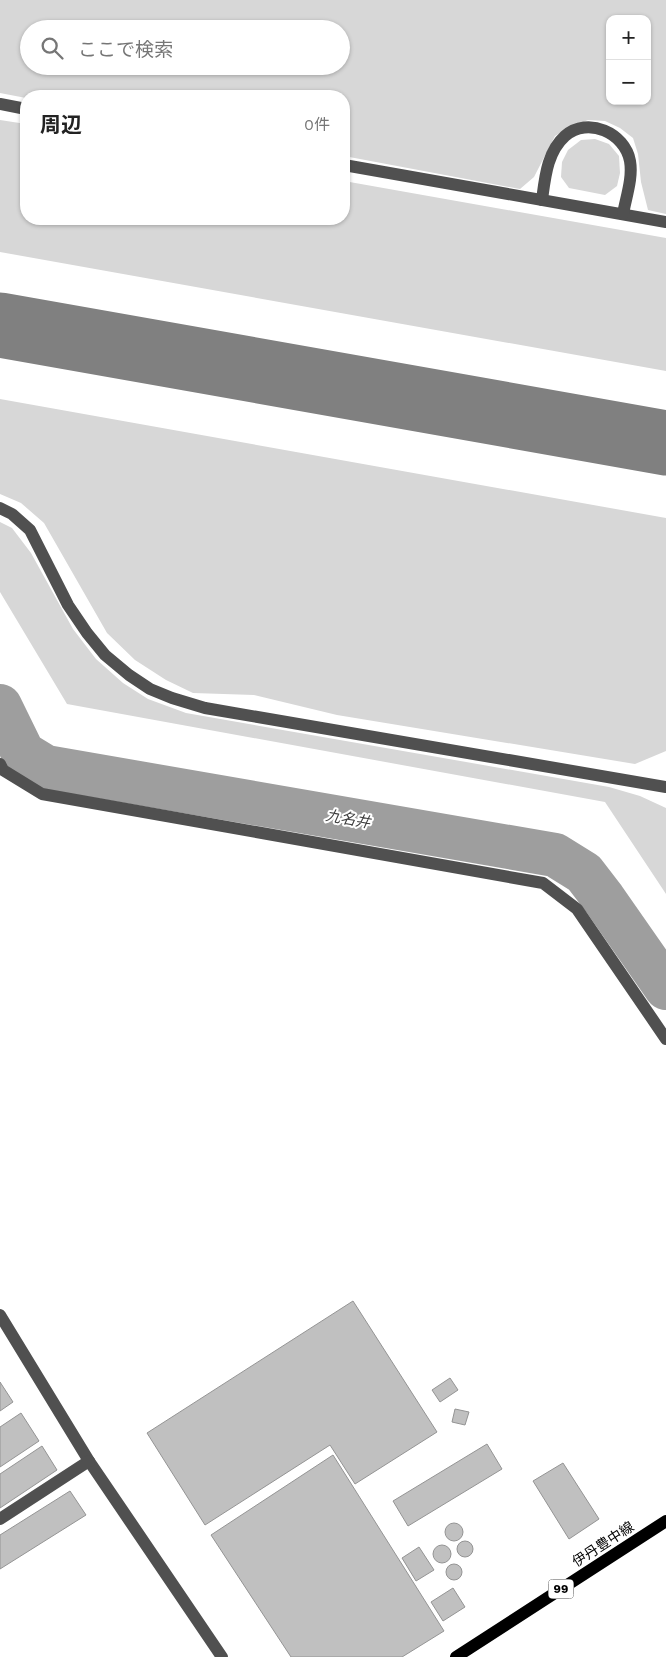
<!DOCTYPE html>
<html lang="ja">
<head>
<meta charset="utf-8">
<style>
	:root { --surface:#fff; --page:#f6f6f6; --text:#222; --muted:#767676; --line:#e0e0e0 }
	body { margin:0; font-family:"Work Sans","Noto Sans JP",sans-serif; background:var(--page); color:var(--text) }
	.controls { position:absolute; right:15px; top:15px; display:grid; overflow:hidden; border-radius:10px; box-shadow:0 1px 4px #0004 }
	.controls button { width:45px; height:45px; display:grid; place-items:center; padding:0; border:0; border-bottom:1px solid var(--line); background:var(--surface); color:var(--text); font:25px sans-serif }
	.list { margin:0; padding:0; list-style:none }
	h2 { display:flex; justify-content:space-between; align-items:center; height:65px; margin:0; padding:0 20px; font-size:21px }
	h2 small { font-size:16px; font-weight:400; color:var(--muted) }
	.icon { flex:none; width:28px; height:28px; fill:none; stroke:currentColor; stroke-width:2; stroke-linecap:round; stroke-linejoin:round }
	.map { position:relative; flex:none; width:666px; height:1657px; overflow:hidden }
	.search { position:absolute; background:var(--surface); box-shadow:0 1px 4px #0004; left:20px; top:20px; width:330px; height:55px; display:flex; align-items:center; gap:12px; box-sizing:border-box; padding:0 18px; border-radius:28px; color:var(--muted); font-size:19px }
	.panel { position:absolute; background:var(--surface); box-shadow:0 1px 4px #0004; left:20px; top:90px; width:330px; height:135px; border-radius:20px }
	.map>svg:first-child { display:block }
	.green { fill:#d7d7d7; fill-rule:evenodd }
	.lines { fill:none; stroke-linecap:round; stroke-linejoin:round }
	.river { stroke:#9e9e9e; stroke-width:44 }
	.taxiway { stroke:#808080; stroke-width:65 }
	.building { fill:#c0c0c0; stroke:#949494 }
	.minor { stroke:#505050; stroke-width:12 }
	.major { stroke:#000; stroke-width:12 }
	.labels { text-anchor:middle; stroke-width:4; stroke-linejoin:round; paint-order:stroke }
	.shield { fill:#fff; stroke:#4c4c4c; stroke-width:1 }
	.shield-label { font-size:12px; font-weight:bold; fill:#000 }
	.street-label { font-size:14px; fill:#000; stroke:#fff }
	.water-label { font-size:15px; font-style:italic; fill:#3f3f3f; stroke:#fff }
</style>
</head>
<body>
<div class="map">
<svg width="666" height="1657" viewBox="0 0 666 1657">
	<rect width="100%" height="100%" fill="#fff"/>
	<g class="green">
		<path d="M 0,0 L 666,0 L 666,214 L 648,210 L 641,182 L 638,154 L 633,138 L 620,128 L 605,121 L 588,120 L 570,127 L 555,136 L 534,177 L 520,189 L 344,156 L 344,96 L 26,96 L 26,98 L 0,93 ZM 610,19 L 647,19 L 647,101 L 610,101 ZM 29,29 L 341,29 L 341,66 L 29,66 Z"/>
		<path d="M 0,120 L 26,124 L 26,219 L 344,219 L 344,181 L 666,238 L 666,371 L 0,252 Z"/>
		<path d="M 595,139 L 609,144 L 619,156 L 620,173 L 617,186 L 605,195 L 569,188 L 561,177 L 562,162 L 568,150 L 581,140 Z"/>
		<path d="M 0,399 L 666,518 L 666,751 L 635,764 L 337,715 L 254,695 L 193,693 L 166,680 L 135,660 L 107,633 L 44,523 L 21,503 L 0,494 Z"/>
		<path d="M 0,522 L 12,528 L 31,553 L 73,629 L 96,659 L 123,683 L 148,699 L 186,713 L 609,787 L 640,796 L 666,808 L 666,894 L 605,802 L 67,704 L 0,592 Z"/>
	</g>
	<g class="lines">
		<path class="river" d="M 0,706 L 23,753 L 46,767 L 555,855 L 584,873 L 604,899 L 666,988"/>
		<path class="taxiway" d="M 0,325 L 666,443"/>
	</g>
	<g class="building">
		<path d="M 353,1301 L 437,1432 L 355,1484 L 330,1445 L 205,1525 L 147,1433 Z"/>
		<path d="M 450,1378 L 458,1390 L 440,1402 L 432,1390 Z"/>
		<path d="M 0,1382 L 13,1402 L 0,1411 Z"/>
		<path d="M 455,1409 L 469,1412 L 465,1425 L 452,1422 Z"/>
		<path d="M 21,1413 L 39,1441 L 0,1467 L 0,1427 Z"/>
		<path d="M 487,1444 L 502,1469 L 408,1526 L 393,1501 Z"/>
		<path d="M 42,1446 L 57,1470 L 0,1508 L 0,1474 Z"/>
		<path d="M 333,1455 L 444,1631 L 402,1657 L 291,1657 L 211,1535 Z"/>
		<path d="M 563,1463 L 599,1519 L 569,1539 L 533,1481 Z"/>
		<path d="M 70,1491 L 86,1515 L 0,1569 L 0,1535 Z"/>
		<circle cx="454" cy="1532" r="9"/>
		<circle cx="465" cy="1549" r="8"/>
		<circle cx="442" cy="1554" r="9"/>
		<path d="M 419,1547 L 434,1570 L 416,1581 L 402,1558 Z"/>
		<circle cx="454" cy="1572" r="8"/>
		<path d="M 453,1588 L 465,1607 L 443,1621 L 431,1602 Z"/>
	</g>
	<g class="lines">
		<g class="minor">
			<path d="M 0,104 L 26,109"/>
			<path d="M 344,165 L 666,222"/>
			<path d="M 542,200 C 545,178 547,152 565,136 C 588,116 625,133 630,161 C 633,178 626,197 623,214"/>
			<path d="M 0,508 L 12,514 L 30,530 L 68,605 L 87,633 L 105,655 L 129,675 L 150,689 L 172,698 L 205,708 L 666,787"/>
			<path d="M 0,764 L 3,770 L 42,794 L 543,883 L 577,909 L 666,1039"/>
			<path d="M 0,1315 L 89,1461 L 222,1657"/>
			<path d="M 0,1519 L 89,1461"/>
		</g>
		<path class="major" d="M 456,1657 L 666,1521"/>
	</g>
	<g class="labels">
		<rect class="shield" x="548.5" y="1579.5" width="25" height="19" rx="4"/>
		<g class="shield-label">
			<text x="561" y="1593">99</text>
		</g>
		<g class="street-label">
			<text transform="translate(603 1544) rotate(-33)" y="5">伊丹豊中線</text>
		</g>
		<g class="water-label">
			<text transform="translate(348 819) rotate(10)" y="5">九名井</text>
		</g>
	</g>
</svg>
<div class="controls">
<button>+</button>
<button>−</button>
</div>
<div class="search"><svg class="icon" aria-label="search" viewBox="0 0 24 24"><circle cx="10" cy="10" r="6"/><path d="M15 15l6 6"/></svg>ここで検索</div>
<section class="panel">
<h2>周辺<small>0件</small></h2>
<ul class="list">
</ul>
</section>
</div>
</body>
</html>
